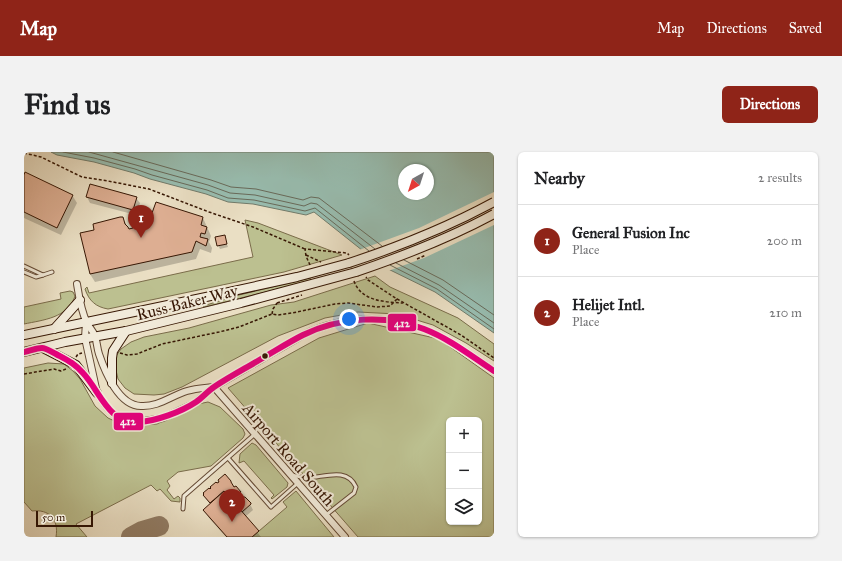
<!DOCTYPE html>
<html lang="en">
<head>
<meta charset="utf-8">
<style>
	:root { --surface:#fff; --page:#f2f2f2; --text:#202124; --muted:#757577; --line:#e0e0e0; --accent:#8f2418 }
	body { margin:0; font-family:"IM FELL Great Primer",serif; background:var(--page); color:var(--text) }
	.controls { position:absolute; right:12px; bottom:12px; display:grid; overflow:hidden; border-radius:6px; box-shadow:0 1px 3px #0004 }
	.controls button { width:36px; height:36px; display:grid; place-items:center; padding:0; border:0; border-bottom:1px solid var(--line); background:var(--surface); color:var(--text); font:20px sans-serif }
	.compass { position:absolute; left:374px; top:12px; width:36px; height:36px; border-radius:50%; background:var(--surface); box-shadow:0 1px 3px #0004; rotate:219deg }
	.scale { position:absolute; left:12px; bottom:10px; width:57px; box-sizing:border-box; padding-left:4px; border:2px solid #371704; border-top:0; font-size:11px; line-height:14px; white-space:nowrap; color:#371704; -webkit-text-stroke:3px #f1ead9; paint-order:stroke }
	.you { position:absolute; left:325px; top:167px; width:14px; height:14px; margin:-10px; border:3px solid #fff; border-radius:50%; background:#1a73e8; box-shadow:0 0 0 6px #1a73e833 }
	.badge { display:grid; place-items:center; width:26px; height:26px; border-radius:50%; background:var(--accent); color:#fff; font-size:13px; font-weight:700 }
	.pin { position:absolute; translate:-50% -33px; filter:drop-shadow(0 1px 2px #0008) }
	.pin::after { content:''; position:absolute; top:21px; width:14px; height:12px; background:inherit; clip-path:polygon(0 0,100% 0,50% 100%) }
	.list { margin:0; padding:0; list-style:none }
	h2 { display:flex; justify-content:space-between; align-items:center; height:52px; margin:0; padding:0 16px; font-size:17px }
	h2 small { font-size:13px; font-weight:400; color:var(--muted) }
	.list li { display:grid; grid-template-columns:26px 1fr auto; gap:12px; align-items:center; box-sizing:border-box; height:72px; padding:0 16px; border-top:1px solid var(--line) }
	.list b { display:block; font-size:15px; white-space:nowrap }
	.list p { margin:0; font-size:13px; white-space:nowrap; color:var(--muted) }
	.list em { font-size:13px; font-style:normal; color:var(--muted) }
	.icon { flex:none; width:22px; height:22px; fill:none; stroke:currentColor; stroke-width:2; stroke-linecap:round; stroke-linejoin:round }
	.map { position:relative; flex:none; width:470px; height:385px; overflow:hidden; border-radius:6px }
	header { display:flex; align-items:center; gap:24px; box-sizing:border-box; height:56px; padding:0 20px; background:var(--accent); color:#fff }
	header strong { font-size:19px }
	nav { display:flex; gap:22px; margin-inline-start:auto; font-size:14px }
	.intro { display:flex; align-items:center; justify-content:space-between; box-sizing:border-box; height:96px; padding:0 24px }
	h1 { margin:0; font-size:28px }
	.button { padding:10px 18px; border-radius:6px; background:var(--accent); color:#fff; font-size:14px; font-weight:700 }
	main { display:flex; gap:24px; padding:0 24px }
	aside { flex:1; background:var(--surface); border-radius:6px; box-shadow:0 1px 3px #0004 }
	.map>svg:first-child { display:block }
	.green { fill:#bcc090; stroke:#7a6c4a; fill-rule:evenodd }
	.water { fill:#98bdb0; stroke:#717b6b; fill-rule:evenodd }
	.pier { fill:#eadfc4 }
	.shadow { fill:#0003 }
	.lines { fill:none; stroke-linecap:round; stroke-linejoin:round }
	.shore { stroke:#686a5a; stroke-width:1 }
	.taxiway { stroke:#907b64; stroke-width:20 }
	.building { fill:#ddae92; stroke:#371704 }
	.lane-casing { stroke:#644934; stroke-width:5 }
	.street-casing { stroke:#644934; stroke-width:8 }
	.secondary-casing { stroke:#371704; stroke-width:10 }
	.path { stroke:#371704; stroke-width:1.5; stroke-dasharray:3 2; stroke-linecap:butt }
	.lane { stroke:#f1ead9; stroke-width:3 }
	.street { stroke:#f1ead9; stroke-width:6 }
	.secondary { stroke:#f1ead9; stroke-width:8 }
	.secondary-bridge-casing { stroke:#371704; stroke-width:10; stroke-linecap:butt }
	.path-bridge { stroke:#371704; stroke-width:1.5; stroke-dasharray:3 2; stroke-linecap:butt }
	.secondary-bridge { stroke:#f1ead9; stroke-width:8 }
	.bus-1-casing { stroke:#f1ead9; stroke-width:9 }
	.bus-1 { stroke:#e5007d; stroke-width:6 }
	.bus-dot { fill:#371704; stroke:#f1ead9; stroke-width:1.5 }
	.labels { text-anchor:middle; stroke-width:4; stroke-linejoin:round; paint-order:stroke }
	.street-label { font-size:16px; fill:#371704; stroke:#f1ead9 }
	.line-badge { stroke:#f1ead9; stroke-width:1.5 }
	.badge-label { font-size:11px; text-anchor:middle; font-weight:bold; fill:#fff }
</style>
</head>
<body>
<header>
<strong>Map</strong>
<nav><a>Map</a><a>Directions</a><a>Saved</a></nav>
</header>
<div class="intro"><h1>Find us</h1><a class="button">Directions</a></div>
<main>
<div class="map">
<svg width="470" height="385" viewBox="0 0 470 385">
	<rect width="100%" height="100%" fill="#eadfc4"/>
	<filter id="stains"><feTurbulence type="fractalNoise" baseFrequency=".005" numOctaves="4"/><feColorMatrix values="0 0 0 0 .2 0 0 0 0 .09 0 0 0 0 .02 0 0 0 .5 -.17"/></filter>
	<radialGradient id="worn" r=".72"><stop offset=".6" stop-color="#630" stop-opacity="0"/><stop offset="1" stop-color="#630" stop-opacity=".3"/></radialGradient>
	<g class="green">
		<path d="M 221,68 L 234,71 L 318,103 L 260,120 L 84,157 C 72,155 65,149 61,137 L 63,135 L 65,141 L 229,105 Z"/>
		<path d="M 351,124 L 366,135 L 434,166 L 470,192 L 470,209 L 442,191 L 409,173 L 373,162 L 334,160 L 301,166 L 254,184 L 158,235 L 140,242 L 130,243 L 110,242 L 101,236 L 94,227 L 92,218 L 92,204 L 97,197 L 107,190 L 120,185 L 165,176 L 247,153 L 270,150 Z"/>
		<path d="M 286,126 L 287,129 L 180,155 L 179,154 L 215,143 Z"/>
		<path d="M 46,139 L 49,140 L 51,144 C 44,166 19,168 0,172 L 0,155 L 37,147 L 36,141 Z"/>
		<path d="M 344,171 L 415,187 L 470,226 L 470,385 L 334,385 L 204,236 L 295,186 ZM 425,268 L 455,268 L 455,370 L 425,370 Z"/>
		<path d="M 24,211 L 40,212 L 49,219 L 56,227 L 71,254 L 84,266 L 101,274 L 133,272 L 174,252 L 184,250 L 196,255 L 219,277 L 221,282 L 219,286 L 187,314 L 154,320 L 143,329 L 146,334 L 143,338 L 150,347 L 154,344 L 156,346 L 156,350 L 147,349 L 136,337 L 133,339 L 127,333 L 52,372 L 63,385 L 32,385 C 35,367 25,357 8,359 L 0,350 L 0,216 Z"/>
		<path d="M 228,291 L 232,293 L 264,331 L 263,335 L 248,347 L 247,346 L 250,343 L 220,309 L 215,311 L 216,302 Z"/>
		<path d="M 272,339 L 310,385 L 228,385 L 263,355 L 259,350 Z"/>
	</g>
	<path class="water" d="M 27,0 L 470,0 L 470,181 L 411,140 L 358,114 L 290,60 L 282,63 L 229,52 L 204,50 L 182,42 L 126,27 L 110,21 L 70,10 L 33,3 ZM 380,18 L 404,18 L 404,42 L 380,42 Z"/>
	<path class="pier" d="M 470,40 L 470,73 L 400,106 L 364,119 L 357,116 L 335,98 L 395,76 Z"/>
	<g class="shadow">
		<path d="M 0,25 L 48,43 L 53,51 L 37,83 L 0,66 Z"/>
		<path d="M 63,45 L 112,46 L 116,51 L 112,63 L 66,51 Z"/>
		<path d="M 122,63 L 179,66 L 187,84 L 185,90 L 188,96 L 187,101 L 176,97 L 172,107 L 71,130 L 66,122 L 71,79 L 83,68 L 99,66 L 105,78 L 110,77 L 125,67 Z"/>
		<path d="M 200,84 L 204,95 L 196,97 L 194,93 Z"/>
		<path d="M 195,328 L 210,336 L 226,352 L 229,358 L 221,365 L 237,385 L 202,385 L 185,366 L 180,358 L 186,352 L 180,344 L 194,333 Z"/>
	</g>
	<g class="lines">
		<g class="shore">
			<path d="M 39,0 L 70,6 L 111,17 L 128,23 L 183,38 L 204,46 L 230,48 L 281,59 L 291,56 L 345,99"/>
			<path d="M 65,0 L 184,33 L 206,41 L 231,43 L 280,54 L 287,51 L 293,52 L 351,97"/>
			<path d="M 89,0 L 187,28 L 207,35 L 232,37 L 279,48 L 287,45 L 295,46 L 358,94"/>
			<path d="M 380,108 L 419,128 L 470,163"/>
			<path d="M 372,111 L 415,133 L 470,171"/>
			<path d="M 366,113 L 413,137 L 470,177"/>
		</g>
		<path class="taxiway" d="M 107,385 L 118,379 L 135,374"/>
	</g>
	<g class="building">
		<path d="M 1,20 L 49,43 L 33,76 L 0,60 L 0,23 Z"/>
		<path d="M 66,32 L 113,45 L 109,58 L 62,45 Z"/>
		<path d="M 132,50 L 179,65 L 177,73 L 183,75 L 181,82 L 177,81 L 176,85 L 184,87 L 182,94 L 172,89 L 168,100 L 66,122 L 56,81 L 70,78 L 69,72 L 96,65 L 99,65 L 101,72 L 104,75 L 105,77 L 109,76 L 108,69 L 122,66 L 126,67 L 127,65 L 121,63 L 123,60 L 128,61 Z"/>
		<path d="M 201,83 L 203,92 L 193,94 L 191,85 Z"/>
		<path d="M 201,322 L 207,329 L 207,330 L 210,335 L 212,334 L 217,340 L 215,341 L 219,345 L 221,345 L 227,351 L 227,352 L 218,360 L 200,339 L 186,351 L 179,343 L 180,342 L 179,341 L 185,336 L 186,337 L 187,336 L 186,335 L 192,330 L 193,331 L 195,330 L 194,328 Z"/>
		<path d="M 200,339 L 235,379 L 228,385 L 203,385 L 179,358 Z"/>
	</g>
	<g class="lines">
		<defs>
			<g id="lane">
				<path d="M 0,114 L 19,123 L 28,120"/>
				<path d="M 0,120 L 12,125 L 19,123"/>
				<path d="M 204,306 L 247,355 L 274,331"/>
				<path d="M 268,323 C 273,324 278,326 284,326 C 301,325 323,315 332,335 L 330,341 L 302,363"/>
				<path d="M 159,357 L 160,344 L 231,282"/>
			</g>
			<g id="street">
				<path d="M 53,132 C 55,145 57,159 63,171 C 65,175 69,179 71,184 C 73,190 73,196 75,202 C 81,220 95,254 117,254 C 134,255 147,244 163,239 C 172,236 182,236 190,235"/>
				<path d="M 62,170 L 61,186 L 73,241 L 83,255 L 90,262 L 101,268 L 114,270 L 139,266 L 171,251 L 190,235 L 279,183 C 322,162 373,162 416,184 C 435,194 452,207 470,219"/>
				<path d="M 190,235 L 321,385"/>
			</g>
			<g id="secondary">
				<path d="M 30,177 L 56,148"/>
				<path d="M 0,183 L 182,145 L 273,125 L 325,111"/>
				<path d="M 19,196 L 52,213 L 73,241"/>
				<path d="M 0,200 L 41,190 L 102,179 L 217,151 L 332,120"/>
				<path d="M 88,231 L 88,206 L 89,199 L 102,179"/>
			</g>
		</defs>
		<use href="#lane" class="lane-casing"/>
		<use href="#street" class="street-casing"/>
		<use href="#secondary" class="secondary-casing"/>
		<g class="path">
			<path d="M 0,1 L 17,5 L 58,25 L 84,29 L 125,37 L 185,60 L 229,75 L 281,97"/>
			<path d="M 282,103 L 297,110"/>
			<path d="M 286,113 L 282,104 L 281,97 L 323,101 L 325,103"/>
			<path d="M 330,129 C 337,149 360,150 379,151"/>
			<path d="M 373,147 L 437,183 L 470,206"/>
			<path d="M 253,151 L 278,143"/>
			<path d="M 248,162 L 249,157 L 253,151"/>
			<path d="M 96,201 L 103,203 L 113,202 L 138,192 L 195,180 L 215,175 L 248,162 L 254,163 L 268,161 L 311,152 L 324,151 L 353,155 L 366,154 L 373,147 L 344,128 L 342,125"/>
			<path d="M 52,205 L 54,202 L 58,201"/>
			<path d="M 0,222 L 30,217 L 37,219 L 42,217"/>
		</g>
		<use href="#lane" class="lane"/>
		<use href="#street" class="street"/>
		<use href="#secondary" class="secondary"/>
		<defs>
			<g id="secondary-bridge">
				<path d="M 325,111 C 377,94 422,76 470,50"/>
				<path d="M 332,120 C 379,104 426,86 470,62"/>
			</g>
		</defs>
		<use href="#secondary-bridge" class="secondary-bridge-casing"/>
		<path class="path-bridge" d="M 393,107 L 402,103"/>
		<use href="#secondary-bridge" class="secondary-bridge"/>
		<defs>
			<path id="bus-1" d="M 0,200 C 6,199 12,196 18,196 C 22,196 28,200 32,202 C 43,208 50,211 59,221 C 76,239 84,272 115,270 C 132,269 157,260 172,250 C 178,246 184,239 190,235 C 205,225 222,216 237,207 C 251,199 265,190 279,183 C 316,165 362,162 400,177 C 426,187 447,204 470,219"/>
		</defs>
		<use href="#bus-1" class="bus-1-casing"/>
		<use href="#bus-1" class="bus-1"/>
	</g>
	<circle class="bus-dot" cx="241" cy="204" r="3.5"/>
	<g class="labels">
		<g class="street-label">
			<text transform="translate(163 150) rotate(-14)" y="6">Russ Baker Way</text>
			<text transform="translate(265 302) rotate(49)" y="6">Airport Road South</text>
		</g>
	</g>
	<g class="line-badge">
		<rect x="363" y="161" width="30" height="19" rx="4" fill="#e5007d"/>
		<rect x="89" y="260" width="31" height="19" rx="4" fill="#e5007d"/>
	</g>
	<g class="badge-label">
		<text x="378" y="175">412</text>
		<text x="104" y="273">412</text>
	</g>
	<rect width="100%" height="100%" filter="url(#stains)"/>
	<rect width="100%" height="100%" fill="url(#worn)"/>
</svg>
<div class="controls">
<button>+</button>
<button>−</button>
<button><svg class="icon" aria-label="layers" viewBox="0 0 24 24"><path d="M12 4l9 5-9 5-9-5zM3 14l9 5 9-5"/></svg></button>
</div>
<svg class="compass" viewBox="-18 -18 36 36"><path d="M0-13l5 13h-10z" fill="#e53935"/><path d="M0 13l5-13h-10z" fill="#757577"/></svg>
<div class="scale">50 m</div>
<div class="you"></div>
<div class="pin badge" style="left:117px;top:86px">1</div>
<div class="pin badge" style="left:208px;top:370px">2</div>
</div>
<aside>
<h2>Nearby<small>2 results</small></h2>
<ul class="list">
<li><span class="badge">1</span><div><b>General Fusion Inc</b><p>Place</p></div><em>200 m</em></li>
<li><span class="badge">2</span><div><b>Helijet Intl.</b><p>Place</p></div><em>210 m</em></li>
</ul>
</aside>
</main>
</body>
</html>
